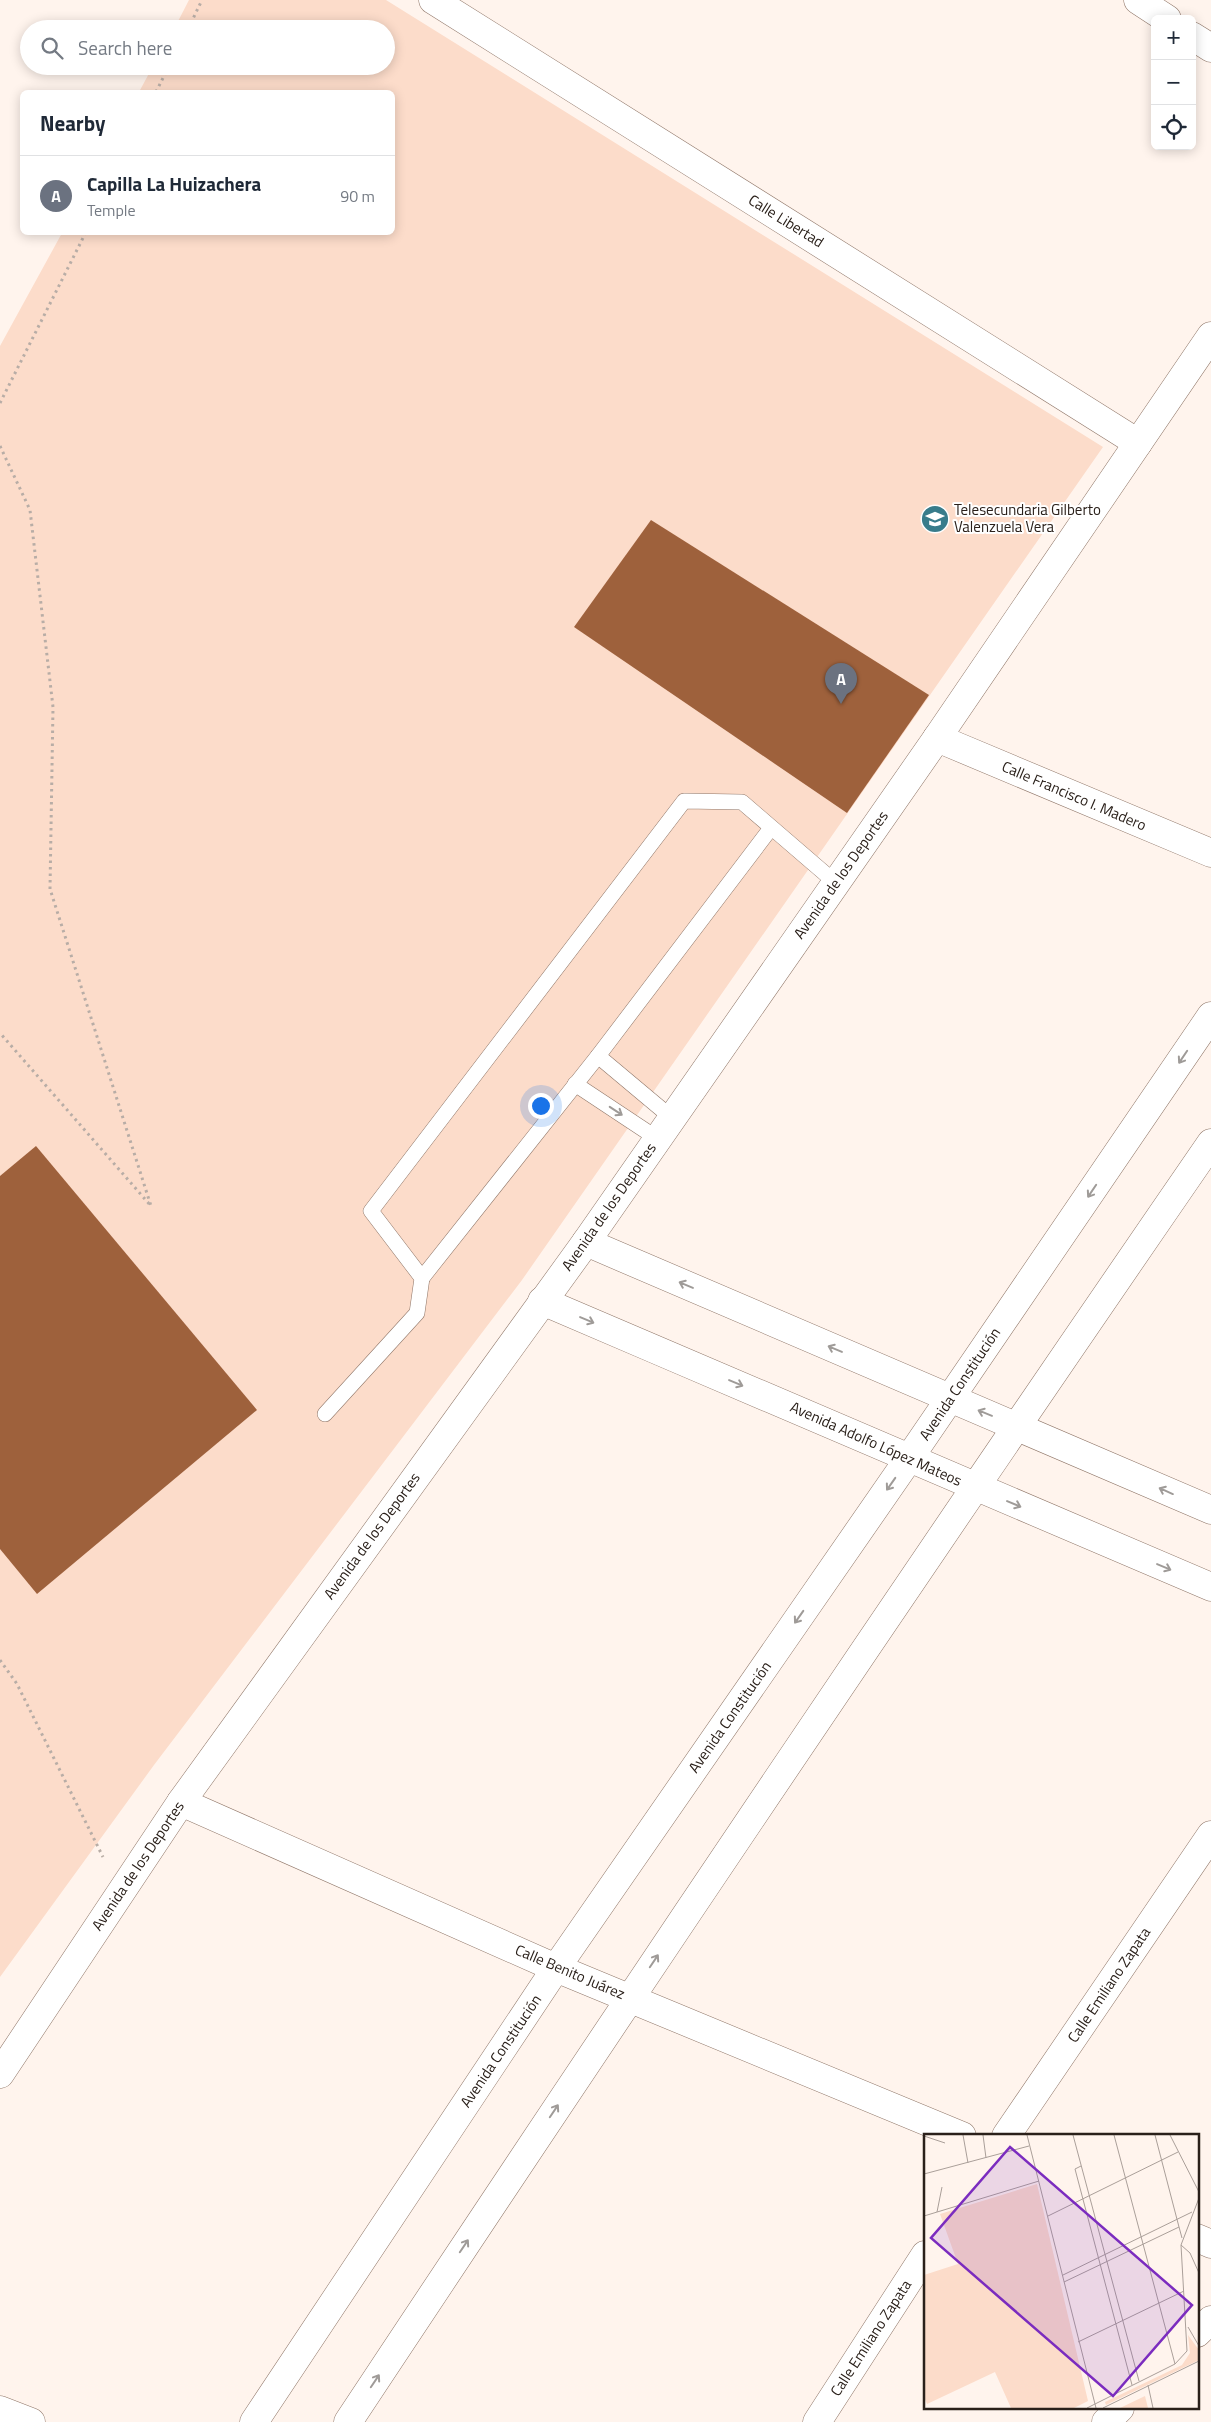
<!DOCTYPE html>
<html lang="en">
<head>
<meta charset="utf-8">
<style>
	:root { --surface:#fff; --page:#f2f2f3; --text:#1f2937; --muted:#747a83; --line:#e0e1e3; --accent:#db2777 }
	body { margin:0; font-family:"Titillium Web",sans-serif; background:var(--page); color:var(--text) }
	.controls { position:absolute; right:15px; top:15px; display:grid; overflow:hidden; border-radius:8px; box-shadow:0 2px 12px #0003 }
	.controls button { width:45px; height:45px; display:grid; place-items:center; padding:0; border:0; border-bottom:1px solid var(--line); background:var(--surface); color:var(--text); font:25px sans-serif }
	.you { position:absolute; left:540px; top:1105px; width:18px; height:18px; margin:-12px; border:4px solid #fff; border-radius:50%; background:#1a73e8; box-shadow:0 0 0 8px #1a73e833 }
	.badge { display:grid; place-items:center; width:32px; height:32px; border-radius:50%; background:var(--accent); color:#fff; font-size:16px; font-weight:700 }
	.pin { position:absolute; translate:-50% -41px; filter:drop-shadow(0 1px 2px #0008) }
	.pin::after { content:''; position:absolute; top:26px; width:18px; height:15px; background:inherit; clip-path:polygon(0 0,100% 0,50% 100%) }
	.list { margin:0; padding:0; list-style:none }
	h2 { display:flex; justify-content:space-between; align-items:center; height:65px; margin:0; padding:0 20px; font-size:21px }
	h2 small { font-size:16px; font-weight:400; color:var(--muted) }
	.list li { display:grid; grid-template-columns:32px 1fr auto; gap:15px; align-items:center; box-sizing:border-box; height:80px; padding:0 20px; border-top:1px solid var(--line) }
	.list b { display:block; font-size:19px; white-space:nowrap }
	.list p { margin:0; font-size:16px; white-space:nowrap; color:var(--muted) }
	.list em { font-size:16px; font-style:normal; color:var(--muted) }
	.icon { flex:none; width:28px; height:28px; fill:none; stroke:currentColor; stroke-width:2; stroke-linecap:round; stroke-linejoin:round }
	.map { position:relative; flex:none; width:1211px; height:2422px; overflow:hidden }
	.search { position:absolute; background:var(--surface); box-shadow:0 2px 12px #0003; left:20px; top:20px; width:375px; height:55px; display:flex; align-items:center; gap:12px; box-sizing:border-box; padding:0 18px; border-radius:28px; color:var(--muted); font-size:19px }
	.panel { position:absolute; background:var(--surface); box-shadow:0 2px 12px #0003; left:20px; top:90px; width:375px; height:145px; border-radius:8px }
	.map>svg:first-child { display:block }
	.grass { fill:#fcdcca }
	.building { fill:#9e613c }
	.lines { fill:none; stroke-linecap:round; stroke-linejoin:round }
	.service-casing { stroke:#907769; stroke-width:16 }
	.minor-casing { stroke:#907769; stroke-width:29 }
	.primary-casing { stroke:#907769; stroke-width:29 }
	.path { stroke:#b8ada6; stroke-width:3; stroke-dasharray:2.5 4; stroke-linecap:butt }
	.service { stroke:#fff; stroke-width:15 }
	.minor { stroke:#fff; stroke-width:28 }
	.primary { stroke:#fff; stroke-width:28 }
	.oneway { stroke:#9f9b98 }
	.labels { text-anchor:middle; stroke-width:4; stroke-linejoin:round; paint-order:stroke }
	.street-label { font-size:15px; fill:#2a201a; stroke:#fff }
	.poi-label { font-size:15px; fill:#2a201a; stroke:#fff; text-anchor:start }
	.inset-road { fill:none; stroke:#aa9f99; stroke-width:1 }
	.view { fill:#7b2cbf; fill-opacity:0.15; stroke:#7b2cbf; stroke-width:2.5 }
	.inset-edge { fill:none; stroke:#2a201a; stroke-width:2.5 }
</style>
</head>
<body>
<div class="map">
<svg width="1211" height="2422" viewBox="0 0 1211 2422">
	<rect width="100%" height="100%" fill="#fff4ed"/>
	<path class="grass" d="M 189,0 L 386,0 L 1103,447 L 522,1280 L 154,1765 L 0,1977 L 0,346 L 62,233 L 392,232 L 392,92 L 139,92 L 153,66 L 386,66 L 386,29 L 174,29 Z"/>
	<g class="building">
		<path d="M 651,520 L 929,695 L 847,813 L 574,627 Z"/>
		<path d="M 36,1146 L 257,1410 L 37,1594 L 0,1549 L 0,1176 Z"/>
	</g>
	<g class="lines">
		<defs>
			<g id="service">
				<path d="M 598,1056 L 672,1118"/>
				<path d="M 575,1084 L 658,1139"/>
				<path d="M 422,1278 L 598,1056 L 771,828"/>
				<path d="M 325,1414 L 417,1313 L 422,1278 L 371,1211 L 684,801 L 742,802 L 836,883"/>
			</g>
			<g id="minor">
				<path d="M 433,0 L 1138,443"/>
				<path d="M 1138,0 L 1167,19"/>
				<path d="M 1192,36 L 1211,48"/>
				<path d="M 937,738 L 1211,853"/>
				<path d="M 586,1242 L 1211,1510"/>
				<path d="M 542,1301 C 765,1396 987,1493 1211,1587"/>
				<path d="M 181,1802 L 556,1968 L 962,2136"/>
				<path d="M 0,2074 L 181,1802 L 586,1242 L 937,738 L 1211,336"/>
				<path d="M 1006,2136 L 1211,1835"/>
				<path d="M 1197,2238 L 1211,2244"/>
				<path d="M 254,2422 L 556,1968 L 910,1457 L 1211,1016"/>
				<path d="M 348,2422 C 632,1993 919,1567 1211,1143"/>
				<path d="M 817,2422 L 925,2255"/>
			</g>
			<g id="primary">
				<path d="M 1197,2333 L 1211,2320"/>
				<path d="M 0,2410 L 31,2422"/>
				<path d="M 1106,2422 L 1120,2408"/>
			</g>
		</defs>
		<use href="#service" class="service-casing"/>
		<use href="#minor" class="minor-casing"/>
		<use href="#primary" class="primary-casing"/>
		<g class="path">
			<path d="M 188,29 L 202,0"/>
			<path d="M 156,92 L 169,66"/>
			<path d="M 0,403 L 86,232"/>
			<path d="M 0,446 L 30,510 L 53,707 L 50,889 L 151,1206 L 0,1033"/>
			<path d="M 0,1660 L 17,1684 L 103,1857"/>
		</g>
		<use href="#service" class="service"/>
		<use href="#minor" class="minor"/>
		<use href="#primary" class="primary"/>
	</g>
	<defs><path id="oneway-shaft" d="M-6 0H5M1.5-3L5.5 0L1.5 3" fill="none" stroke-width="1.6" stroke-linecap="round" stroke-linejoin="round" transform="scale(1.25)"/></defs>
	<g class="oneway">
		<use href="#oneway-shaft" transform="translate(1183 1057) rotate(124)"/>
		<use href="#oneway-shaft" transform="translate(616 1111) rotate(33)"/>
		<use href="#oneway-shaft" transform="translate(1092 1191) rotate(124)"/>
		<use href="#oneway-shaft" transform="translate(686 1285) rotate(-157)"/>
		<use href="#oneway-shaft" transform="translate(587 1320) rotate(23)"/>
		<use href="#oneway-shaft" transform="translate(835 1349) rotate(-157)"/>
		<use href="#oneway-shaft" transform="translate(736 1383) rotate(23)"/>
		<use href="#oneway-shaft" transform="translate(985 1413) rotate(-158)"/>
		<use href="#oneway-shaft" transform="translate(891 1484) rotate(125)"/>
		<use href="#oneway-shaft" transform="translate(1166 1491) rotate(-156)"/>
		<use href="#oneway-shaft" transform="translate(1014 1504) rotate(23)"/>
		<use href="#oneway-shaft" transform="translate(1164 1567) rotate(23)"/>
		<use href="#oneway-shaft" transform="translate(799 1617) rotate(125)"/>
		<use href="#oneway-shaft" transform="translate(654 1961) rotate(-56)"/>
		<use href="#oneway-shaft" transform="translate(554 2111) rotate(-56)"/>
		<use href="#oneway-shaft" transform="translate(464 2246) rotate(-56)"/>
		<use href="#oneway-shaft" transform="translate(375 2381) rotate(-56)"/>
	</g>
	<defs>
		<symbol id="school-disc" viewBox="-11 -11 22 22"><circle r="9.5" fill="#387c8b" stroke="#fff"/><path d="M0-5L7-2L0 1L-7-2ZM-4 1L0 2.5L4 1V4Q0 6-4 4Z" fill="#fff"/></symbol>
	</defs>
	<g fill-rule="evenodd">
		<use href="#school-disc" x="919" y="503" width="32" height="32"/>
	</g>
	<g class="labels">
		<g class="street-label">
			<text transform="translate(786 221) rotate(32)" y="5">Calle Libertad</text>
			<text transform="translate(1074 796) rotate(23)" y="5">Calle Francisco I. Madero</text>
			<text transform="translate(841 875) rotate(-55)" y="5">Avenida de los Deportes</text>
			<text transform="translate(609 1207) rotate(-55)" y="5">Avenida de los Deportes</text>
			<text transform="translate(960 1384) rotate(-56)" y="5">Avenida Constitución</text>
			<text transform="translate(876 1444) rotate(24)" y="5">Avenida Adolfo López Mateos</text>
			<text transform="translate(372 1536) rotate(-54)" y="5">Avenida de los Deportes</text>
			<text transform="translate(730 1717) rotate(-55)" y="5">Avenida Constitución</text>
			<text transform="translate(138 1866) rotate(-56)" y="5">Avenida de los Deportes</text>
			<text transform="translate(570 1972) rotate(23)" y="5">Calle Benito Juárez</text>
			<text transform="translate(1109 1985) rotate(-56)" y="5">Calle Emiliano Zapata</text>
			<text transform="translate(501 2051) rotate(-56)" y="5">Avenida Constitución</text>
			<text transform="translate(871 2338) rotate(-57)" y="5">Calle Emiliano Zapata</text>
		</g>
		<g class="poi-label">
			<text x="954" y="515">Telesecundaria Gilberto<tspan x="954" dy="17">Valenzuela Vera</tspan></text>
		</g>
	</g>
	<g transform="translate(924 2134)">
		<rect width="275" height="275" fill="#fff4ed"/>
		<path d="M 113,50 L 164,267 L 150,274 L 87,274 L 71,238 L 3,270 L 0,263 L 0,141 L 34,130 L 16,80 Z" fill="#fcdcca"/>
		<path d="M 264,201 L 275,216 L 275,226 L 182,271 L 181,268 L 258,231 L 266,219 ZM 221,262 L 224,274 L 196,274 Z" fill="#fcdcca"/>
		<path class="inset-road" d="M 39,1 L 44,29M 59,1 L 62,24M 103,1 L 172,274M 149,1 L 215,247M 190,1 L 251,230M 231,1 L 255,93M 246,1 L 275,58M 0,2 L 21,9M 157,32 L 151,35 L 208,251M 0,40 L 105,12M 13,78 L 18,53M 0,82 L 115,47M 124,82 L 254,18M 257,111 L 266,119 L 275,139M 139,141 L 268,78M 140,148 L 255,93 L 258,104M 264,193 L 275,212M 154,208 L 260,157M 224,251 L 229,274M 163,274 L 251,230 L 263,217 L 257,111 L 275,64M 179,274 L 275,227"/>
		<path class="view" d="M 86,13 L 268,171 L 189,262 L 7,104 Z"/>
		<rect width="275" height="275" class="inset-edge"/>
	</g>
</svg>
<div class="controls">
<button>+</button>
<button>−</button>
<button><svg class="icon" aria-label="locate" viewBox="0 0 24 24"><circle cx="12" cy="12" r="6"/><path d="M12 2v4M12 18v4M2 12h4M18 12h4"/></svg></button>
</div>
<div class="you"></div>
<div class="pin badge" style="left:841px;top:704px;background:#6b7280">A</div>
<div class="search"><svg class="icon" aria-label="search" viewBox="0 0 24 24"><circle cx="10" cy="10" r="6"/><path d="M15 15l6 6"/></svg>Search here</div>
<section class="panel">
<h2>Nearby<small></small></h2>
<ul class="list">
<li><span class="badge" style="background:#6b7280">A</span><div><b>Capilla La Huizachera</b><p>Temple</p></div><em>90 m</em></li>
</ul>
</section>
</div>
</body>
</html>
